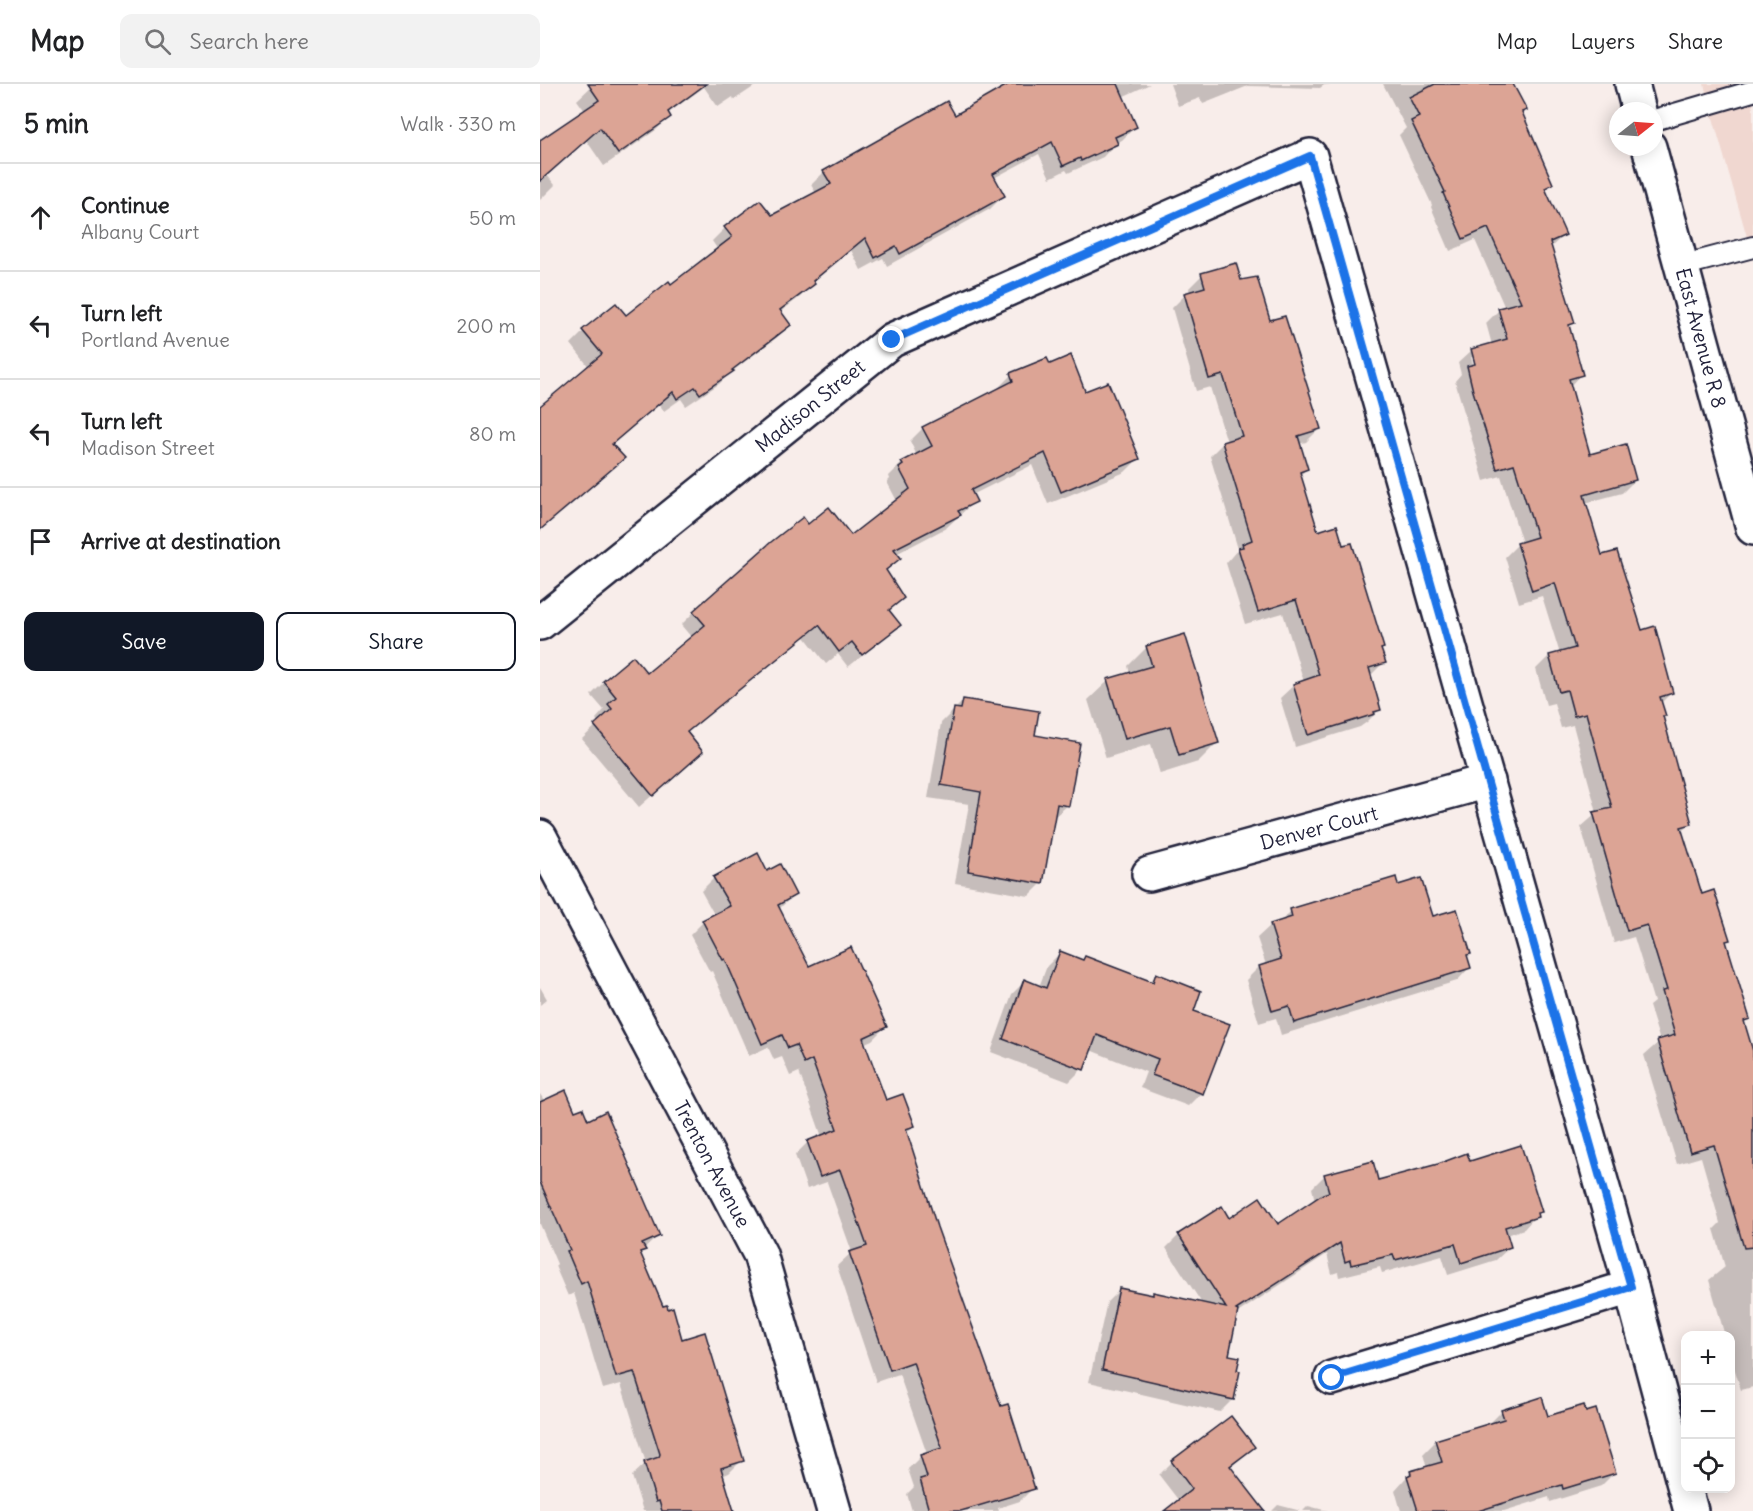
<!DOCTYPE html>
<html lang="en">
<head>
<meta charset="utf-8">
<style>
	:root { --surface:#fff; --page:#f2f2f2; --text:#202124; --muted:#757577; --line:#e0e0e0; --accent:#111827 }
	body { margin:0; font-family:Delius,sans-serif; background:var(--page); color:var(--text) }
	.controls { position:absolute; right:18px; bottom:18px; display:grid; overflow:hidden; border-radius:12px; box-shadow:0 3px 15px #0003 }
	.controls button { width:54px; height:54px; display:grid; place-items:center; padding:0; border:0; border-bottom:2px solid var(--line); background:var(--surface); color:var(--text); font:30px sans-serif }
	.compass { position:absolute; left:1069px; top:18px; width:54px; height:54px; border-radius:50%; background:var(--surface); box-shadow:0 3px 15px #0003; rotate:73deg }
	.stop { position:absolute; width:18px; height:18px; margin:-14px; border:4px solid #1a73e8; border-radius:50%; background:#fff }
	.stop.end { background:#1a73e8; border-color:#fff; box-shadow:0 2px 6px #0008 }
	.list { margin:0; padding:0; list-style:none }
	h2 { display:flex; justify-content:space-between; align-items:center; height:78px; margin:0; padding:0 24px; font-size:26px }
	h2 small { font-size:20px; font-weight:400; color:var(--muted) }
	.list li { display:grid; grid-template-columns:39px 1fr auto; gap:18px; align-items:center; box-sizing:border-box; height:108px; padding:0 24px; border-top:2px solid var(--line) }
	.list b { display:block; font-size:22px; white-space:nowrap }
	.list p { margin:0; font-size:20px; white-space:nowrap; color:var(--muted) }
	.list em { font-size:20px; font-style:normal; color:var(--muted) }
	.actions { display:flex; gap:12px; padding:18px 24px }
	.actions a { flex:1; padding:14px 0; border:2px solid var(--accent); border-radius:12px; text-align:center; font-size:21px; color:var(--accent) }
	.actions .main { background:var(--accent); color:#fff }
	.icon { flex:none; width:33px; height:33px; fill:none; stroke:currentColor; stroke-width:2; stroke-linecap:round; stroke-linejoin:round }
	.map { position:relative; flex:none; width:1213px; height:1427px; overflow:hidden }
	header { display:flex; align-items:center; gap:36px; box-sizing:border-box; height:84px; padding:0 30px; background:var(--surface); border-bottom:2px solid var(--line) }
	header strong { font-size:28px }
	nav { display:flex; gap:33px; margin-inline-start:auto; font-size:21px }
	.search { width:420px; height:54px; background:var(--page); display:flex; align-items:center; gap:15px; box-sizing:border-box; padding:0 21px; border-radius:12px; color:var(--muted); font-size:22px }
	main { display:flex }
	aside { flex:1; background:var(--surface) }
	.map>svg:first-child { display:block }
	.built { fill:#f0d7d0 }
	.shadow { fill:#0003; fill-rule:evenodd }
	.building { fill:#dca495; stroke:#22223b; stroke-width:1.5 }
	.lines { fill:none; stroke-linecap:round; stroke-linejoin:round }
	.lane-casing { stroke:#22223b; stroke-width:24 }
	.street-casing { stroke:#22223b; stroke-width:38 }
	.secondary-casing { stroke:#22223b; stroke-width:38 }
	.lane { stroke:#fff; stroke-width:20 }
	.street { stroke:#fff; stroke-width:33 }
	.secondary { stroke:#fff; stroke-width:33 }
	.route { stroke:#1a73e8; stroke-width:8 }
	.labels { text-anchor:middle; stroke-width:5; stroke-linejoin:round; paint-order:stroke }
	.street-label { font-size:20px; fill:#22223b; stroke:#fff }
</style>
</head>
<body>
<header>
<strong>Map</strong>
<div class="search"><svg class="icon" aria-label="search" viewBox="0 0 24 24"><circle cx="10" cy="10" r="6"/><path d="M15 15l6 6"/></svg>Search here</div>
<nav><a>Map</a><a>Layers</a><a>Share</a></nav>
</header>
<main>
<aside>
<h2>5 min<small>Walk · 330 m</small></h2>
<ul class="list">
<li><svg class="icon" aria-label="ahead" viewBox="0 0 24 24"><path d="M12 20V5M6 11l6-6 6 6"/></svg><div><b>Continue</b><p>Albany Court</p></div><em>50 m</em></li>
<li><svg class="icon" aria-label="left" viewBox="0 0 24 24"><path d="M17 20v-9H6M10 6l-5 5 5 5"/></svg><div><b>Turn left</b><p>Portland Avenue</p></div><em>200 m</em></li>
<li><svg class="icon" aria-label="left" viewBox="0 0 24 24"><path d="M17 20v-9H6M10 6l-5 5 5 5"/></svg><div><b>Turn left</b><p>Madison Street</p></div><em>80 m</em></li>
<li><svg class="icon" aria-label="arrive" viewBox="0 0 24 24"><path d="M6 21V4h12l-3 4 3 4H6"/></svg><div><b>Arrive at destination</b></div></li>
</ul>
<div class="actions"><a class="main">Save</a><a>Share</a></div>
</aside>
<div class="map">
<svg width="1213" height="1427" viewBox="0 0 1213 1427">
	<rect width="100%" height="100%" fill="#f8edea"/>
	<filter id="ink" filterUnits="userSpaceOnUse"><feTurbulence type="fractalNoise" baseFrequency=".0167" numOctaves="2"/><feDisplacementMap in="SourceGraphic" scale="12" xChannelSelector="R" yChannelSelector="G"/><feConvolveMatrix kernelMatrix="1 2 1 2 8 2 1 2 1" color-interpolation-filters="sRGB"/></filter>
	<g filter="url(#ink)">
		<path class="built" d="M 1164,0 L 1213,0 L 1213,174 L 1169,20 Z"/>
		<g class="shadow">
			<path d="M 54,0 L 218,0 L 194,16 L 193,13 L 178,23 L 164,3 L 127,30 L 129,33 L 116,46 L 64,82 L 46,56 L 7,91 L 15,101 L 0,116 L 0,55 L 1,56 L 45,27 L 37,16 Z"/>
			<path d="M 472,0 L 610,0 L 582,13 L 595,43 L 582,56 L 576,59 L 563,73 L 528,89 L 526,86 L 510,94 L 499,70 L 454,94 L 463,112 L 450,125 L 347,182 L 343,174 L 321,186 L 311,166 L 272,198 L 273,200 L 260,213 L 240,228 L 249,241 L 236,254 L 190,289 L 179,300 L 146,322 L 141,315 L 124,327 L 119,320 L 71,361 L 0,446 L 0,325 L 49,283 L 31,260 L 44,247 L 85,233 L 131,202 L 178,166 L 172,157 L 185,144 L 231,133 L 276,109 L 271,101 L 284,88 L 414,33 Z"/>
			<path d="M 630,0 L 791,0 L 784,1 L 780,4 L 708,2 L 663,20 L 660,14 L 638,22 Z"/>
			<path d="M 843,0 L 972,0 L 985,26 L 981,30 L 1011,100 L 1004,106 L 1024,151 L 1010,164 L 1033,239 L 1028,244 L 1041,290 L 1030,302 L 1049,371 L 1095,396 L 1082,409 L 1045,419 L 1061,473 L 1131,609 L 1121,619 L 1121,634 L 1150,739 L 1141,748 L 1161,812 L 1188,856 L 1185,859 L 1208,935 L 1204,939 L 1213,973 L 1213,1303 L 1201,1306 L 1190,1270 L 1190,1252 L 1185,1252 L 1169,1196 L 1185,1183 L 1174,1145 L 1180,1139 L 1161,1073 L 1137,1080 L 1104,971 L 1120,957 L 1109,922 L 1114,918 L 1094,853 L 1074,859 L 1041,743 L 1057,729 L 1033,641 L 1021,644 L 1014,619 L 1006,621 L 996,585 L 1009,572 L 1020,570 L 1002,512 L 979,519 L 965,473 L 978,460 L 982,459 L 961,392 L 944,397 L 915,297 L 921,290 L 918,279 L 932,266 L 952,261 L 946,239 L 959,226 L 965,224 L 935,156 L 910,167 L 891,123 L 892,121 L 859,51 L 866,44 ZM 931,273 L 935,273 L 938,287 L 935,288 Z"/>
			<path d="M 662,191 L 700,198 L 729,238 L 779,345 L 766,358 L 759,360 L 767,385 L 759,392 L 777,449 L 840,565 L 844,578 L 831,591 L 840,625 L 827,638 L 820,643 L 755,663 L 740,614 L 754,601 L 764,598 L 743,529 L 705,540 L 686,479 L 698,465 L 670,372 L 683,359 L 687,358 L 670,303 L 656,307 L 632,224 L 645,211 L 650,209 L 649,204 Z"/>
			<path d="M 509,282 L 544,309 L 598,375 L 585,388 L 508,420 L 492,381 L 432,411 L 435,417 L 406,444 L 356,470 L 359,474 L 345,487 L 362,514 L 349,528 L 359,540 L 346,553 L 308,583 L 298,570 L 286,580 L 265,553 L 146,650 L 161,668 L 99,723 L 42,655 L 59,639 L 56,635 L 64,626 L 51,611 L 64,598 L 107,591 L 152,554 L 141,541 L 154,528 L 267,442 L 310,453 L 357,417 L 347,398 L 350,395 L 349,392 L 362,379 L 377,372 L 370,357 L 383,344 L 459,306 L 458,304 L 471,291 Z"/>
			<path d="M 607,563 L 677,659 L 658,678 L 620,690 L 611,660 L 566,674 L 548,616 L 568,597 L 590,590 L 588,582 Z"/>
			<path d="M 424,616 L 493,652 L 528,721 L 513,734 L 502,799 L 489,812 L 415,799 L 429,720 L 388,714 L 401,639 Z"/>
			<path d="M 226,789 L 254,811 L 239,825 L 268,884 L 345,943 L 332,956 L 323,960 L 345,1018 L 373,1042 L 366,1049 L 395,1144 L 460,1324 L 493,1404 L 480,1417 L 458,1424 L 459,1427 L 372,1427 L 367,1410 L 374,1403 L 368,1385 L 381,1372 L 387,1370 L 359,1290 L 336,1298 L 297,1182 L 312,1168 L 287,1098 L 267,1105 L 255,1071 L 268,1058 L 282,1053 L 259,988 L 250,992 L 242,973 L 234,976 L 228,963 L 209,972 L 172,887 L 170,888 L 150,851 L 163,838 L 175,832 L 161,807 L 174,794 Z"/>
			<path d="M 857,803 L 930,869 L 926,873 L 930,883 L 917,897 L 741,951 L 736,934 L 719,939 L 706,896 L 719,883 L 726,881 L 717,854 L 731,841 L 740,838 L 751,827 Z"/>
			<path d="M 520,869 L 541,877 L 545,874 L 609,899 L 616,891 L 652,928 L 661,1009 L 648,1022 L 600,1004 L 606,988 L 550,966 L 542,985 L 529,998 L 451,968 L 472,910 L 485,897 L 499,903 L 507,882 Z"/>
			<path d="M 0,903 L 7,915 L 0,921 Z"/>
			<path d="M 0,1010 L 5,1018 L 35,1029 L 47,1038 L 118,1152 L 99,1170 L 123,1224 L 141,1257 L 202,1376 L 189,1389 L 182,1392 L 193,1427 L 103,1427 L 92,1392 L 106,1379 L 81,1300 L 63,1305 L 34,1209 L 28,1212 L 15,1182 L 17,1180 L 0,1140 Z"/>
			<path d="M 929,1079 L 1000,1127 L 984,1145 L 966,1151 L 970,1163 L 956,1176 L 908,1191 L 902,1172 L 842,1189 L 840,1183 L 799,1193 L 798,1188 L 792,1190 L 787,1170 L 696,1230 L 687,1272 L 693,1315 L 680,1328 L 549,1298 L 567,1218 L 580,1205 L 611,1212 L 614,1210 L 663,1221 L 626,1164 L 639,1151 L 689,1136 L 738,1142 L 775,1117 L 772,1104 L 785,1091 L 837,1098 Z"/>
			<path d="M 962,1327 L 1007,1334 L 1074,1389 L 1061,1402 L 1010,1418 L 1009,1413 L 964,1427 L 861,1427 L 855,1406 L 871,1388 L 887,1384 L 883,1370 L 896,1357 L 948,1341 Z"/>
			<path d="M 690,1334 L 713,1363 L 690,1384 L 712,1427 L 629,1427 L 639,1417 L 619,1391 L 632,1378 Z"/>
			<path d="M 738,1421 L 761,1427 L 732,1427 Z"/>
			<path d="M 768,1422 L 788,1427 L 763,1427 Z"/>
		</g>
		<g class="building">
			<path d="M 48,0 L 166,0 L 128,28 L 131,33 L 78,70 L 60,44 L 0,97 L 0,56 L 59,16 Z"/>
			<path d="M 469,0 L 578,0 L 597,43 L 575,53 L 578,60 L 541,77 L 540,74 L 523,82 L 512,58 L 453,90 L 465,112 L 360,170 L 356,162 L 335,174 L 325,154 L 273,197 L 275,200 L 240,226 L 251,241 L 192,286 L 194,287 L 160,310 L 155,303 L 137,315 L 133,308 L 72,360 L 85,374 L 0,446 L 0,322 L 62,270 L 42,246 L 76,219 L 86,231 L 129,197 L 131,200 L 192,153 L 184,143 L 220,116 L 232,131 L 291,100 L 283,87 L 407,17 L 415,31 Z"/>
			<path d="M 895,0 L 973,0 L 987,26 L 982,28 L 1013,100 L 1005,104 L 1026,151 L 1010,158 L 1035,239 L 1029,241 L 1043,291 L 1029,295 L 1050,370 L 1086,360 L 1096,396 L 1044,411 L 1062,471 L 1077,467 L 1102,546 L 1115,542 L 1133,609 L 1120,613 L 1126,632 L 1123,632 L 1152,740 L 1141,743 L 1162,810 L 1174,806 L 1190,856 L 1186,857 L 1210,935 L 1204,937 L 1213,967 L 1213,1163 L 1204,1164 L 1174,1061 L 1150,1068 L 1117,956 L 1135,951 L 1122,907 L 1127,906 L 1107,841 L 1087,847 L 1053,728 L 1072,724 L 1046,629 L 1034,632 L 1027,606 L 1019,608 L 1009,571 L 1035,564 L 1015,499 L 992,507 L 977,459 L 997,453 L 974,380 L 957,385 L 933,307 L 927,282 L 935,280 L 931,265 L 967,255 L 958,224 L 981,218 L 948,144 L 923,155 L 903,109 L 905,108 L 871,37 L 879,33 L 869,13 Z"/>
			<path d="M 696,179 L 701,196 L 717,193 L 730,236 L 745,232 L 781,345 L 758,352 L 768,385 L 760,388 L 778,447 L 797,441 L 803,461 L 812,459 L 844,564 L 841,565 L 846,579 L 829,584 L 841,626 L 834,628 L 835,630 L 768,651 L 753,600 L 779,591 L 756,516 L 718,528 L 698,464 L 703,463 L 702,460 L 712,456 L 682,358 L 702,352 L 683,291 L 669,295 L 644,209 L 665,203 L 661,189 Z"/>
			<path d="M 531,271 L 545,307 L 568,298 L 600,375 L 521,408 L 505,369 L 431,406 L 437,418 L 418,427 L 421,431 L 354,465 L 361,474 L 346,486 L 364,514 L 349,526 L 361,541 L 322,571 L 312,558 L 299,568 L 279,541 L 147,648 L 163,668 L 113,712 L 54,641 L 72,625 L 68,620 L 76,613 L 63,597 L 93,572 L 107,589 L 165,541 L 153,527 L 231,458 L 263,433 L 268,440 L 289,423 L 311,451 L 370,405 L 359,384 L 363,381 L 361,378 L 392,362 L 382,343 L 473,297 L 470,289 L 507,274 L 510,280 Z"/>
			<path d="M 645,550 L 679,659 L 639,671 L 630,642 L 585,655 L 567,595 L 612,582 L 606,562 Z"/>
			<path d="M 423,615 L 499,627 L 495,651 L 540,659 L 529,722 L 517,720 L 503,800 L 428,787 L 441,708 L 401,701 L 414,624 L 421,625 Z"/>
			<path d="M 218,769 L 227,787 L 240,780 L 256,811 L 238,821 L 269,882 L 311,863 L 347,943 L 323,954 L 346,1016 L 363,1010 L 375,1042 L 366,1045 L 397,1143 L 461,1322 L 468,1320 L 495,1405 L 421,1427 L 389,1427 L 380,1395 L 387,1393 L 380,1371 L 402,1364 L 373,1278 L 350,1286 L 309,1168 L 327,1162 L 300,1086 L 280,1093 L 267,1057 L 297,1045 L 272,976 L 264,980 L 256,961 L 248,964 L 242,951 L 222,960 L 185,875 L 183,876 L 162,836 L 190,822 L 173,793 Z"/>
			<path d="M 856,793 L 858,801 L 881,794 L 893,832 L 917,825 L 931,870 L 927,871 L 931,884 L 754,939 L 749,922 L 732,927 L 719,882 L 741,875 L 730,840 L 752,833 L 750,825 Z"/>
			<path d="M 520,867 L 543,876 L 545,872 L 613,898 L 616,889 L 661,907 L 654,927 L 690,940 L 663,1010 L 612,991 L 618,975 L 557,951 L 544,986 L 463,955 L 484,895 L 506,904 Z"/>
			<path d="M 26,1006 L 35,1027 L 43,1024 L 48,1036 L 66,1027 L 120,1152 L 102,1160 L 106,1166 L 100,1168 L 123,1222 L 127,1221 L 128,1225 L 133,1223 L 142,1255 L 165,1248 L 204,1377 L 181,1384 L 194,1427 L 122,1427 L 119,1417 L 116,1418 L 104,1378 L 119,1373 L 120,1370 L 94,1288 L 76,1293 L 47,1197 L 41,1200 L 27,1167 L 30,1166 L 0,1098 L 0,1018 Z"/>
			<path d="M 981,1061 L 1002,1128 L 997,1129 L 998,1133 L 965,1143 L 971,1163 L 921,1179 L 915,1160 L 855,1176 L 853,1171 L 811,1181 L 810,1176 L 805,1178 L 800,1159 L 696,1226 L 698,1227 L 689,1271 L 700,1273 L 697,1286 L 700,1287 L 694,1316 L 562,1286 L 579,1204 L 613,1211 L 613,1208 L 686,1224 L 638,1150 L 682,1122 L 689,1134 L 720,1113 L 738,1140 L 783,1110 L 789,1108 L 784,1090 L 833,1077 L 838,1096 L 898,1080 L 927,1069 L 930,1077 Z"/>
			<path d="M 1002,1313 L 1008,1332 L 1044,1321 L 1046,1328 L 1056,1325 L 1076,1389 L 1023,1405 L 1022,1401 L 938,1427 L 878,1427 L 867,1392 L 871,1390 L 870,1387 L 902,1378 L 895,1356 L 964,1335 L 961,1326 Z"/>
			<path d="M 691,1332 L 715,1363 L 690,1382 L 725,1427 L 624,1427 L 652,1405 L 631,1377 Z"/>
		</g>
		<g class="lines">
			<defs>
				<g id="lane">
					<path d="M 1114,36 L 1213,7"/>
					<path d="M 1141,182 L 1213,163"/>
				</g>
				<g id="street">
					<path d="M 0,539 L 352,256 L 770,72 L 1091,1203 L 1151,1427"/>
					<path d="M 0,753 L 220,1170 L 294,1427"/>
					<path d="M 609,790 L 948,697"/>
					<path d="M 792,1294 L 1091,1203"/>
				</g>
				<g id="secondary">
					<path d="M 1092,0 L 1099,27"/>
					<path d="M 1109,63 L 1213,444"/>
				</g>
			</defs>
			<use href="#lane" class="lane-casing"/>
			<use href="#street" class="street-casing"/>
			<use href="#secondary" class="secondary-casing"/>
			<use href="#lane" class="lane"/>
			<use href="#street" class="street"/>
			<use href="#secondary" class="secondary"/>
		</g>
	</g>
	<g class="lines" filter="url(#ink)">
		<path class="route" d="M 352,256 L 770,72 L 1091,1203 L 792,1294"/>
	</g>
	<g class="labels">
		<g class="street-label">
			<text transform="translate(1161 254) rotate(75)" y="7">East Avenue R 8</text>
			<text transform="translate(270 322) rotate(-39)" y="7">Madison Street</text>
			<text transform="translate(779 744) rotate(-15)" y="7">Denver Court</text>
			<text transform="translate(172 1080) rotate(62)" y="7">Trenton Avenue</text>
		</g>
	</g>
</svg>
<div class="controls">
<button>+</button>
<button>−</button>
<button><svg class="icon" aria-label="locate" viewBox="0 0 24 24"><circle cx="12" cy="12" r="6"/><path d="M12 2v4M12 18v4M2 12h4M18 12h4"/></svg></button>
</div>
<svg class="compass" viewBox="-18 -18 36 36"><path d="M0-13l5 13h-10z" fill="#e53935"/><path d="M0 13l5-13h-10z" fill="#757577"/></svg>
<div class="stop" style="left:792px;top:1294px"></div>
<div class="stop end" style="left:352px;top:256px"></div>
</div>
</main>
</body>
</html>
